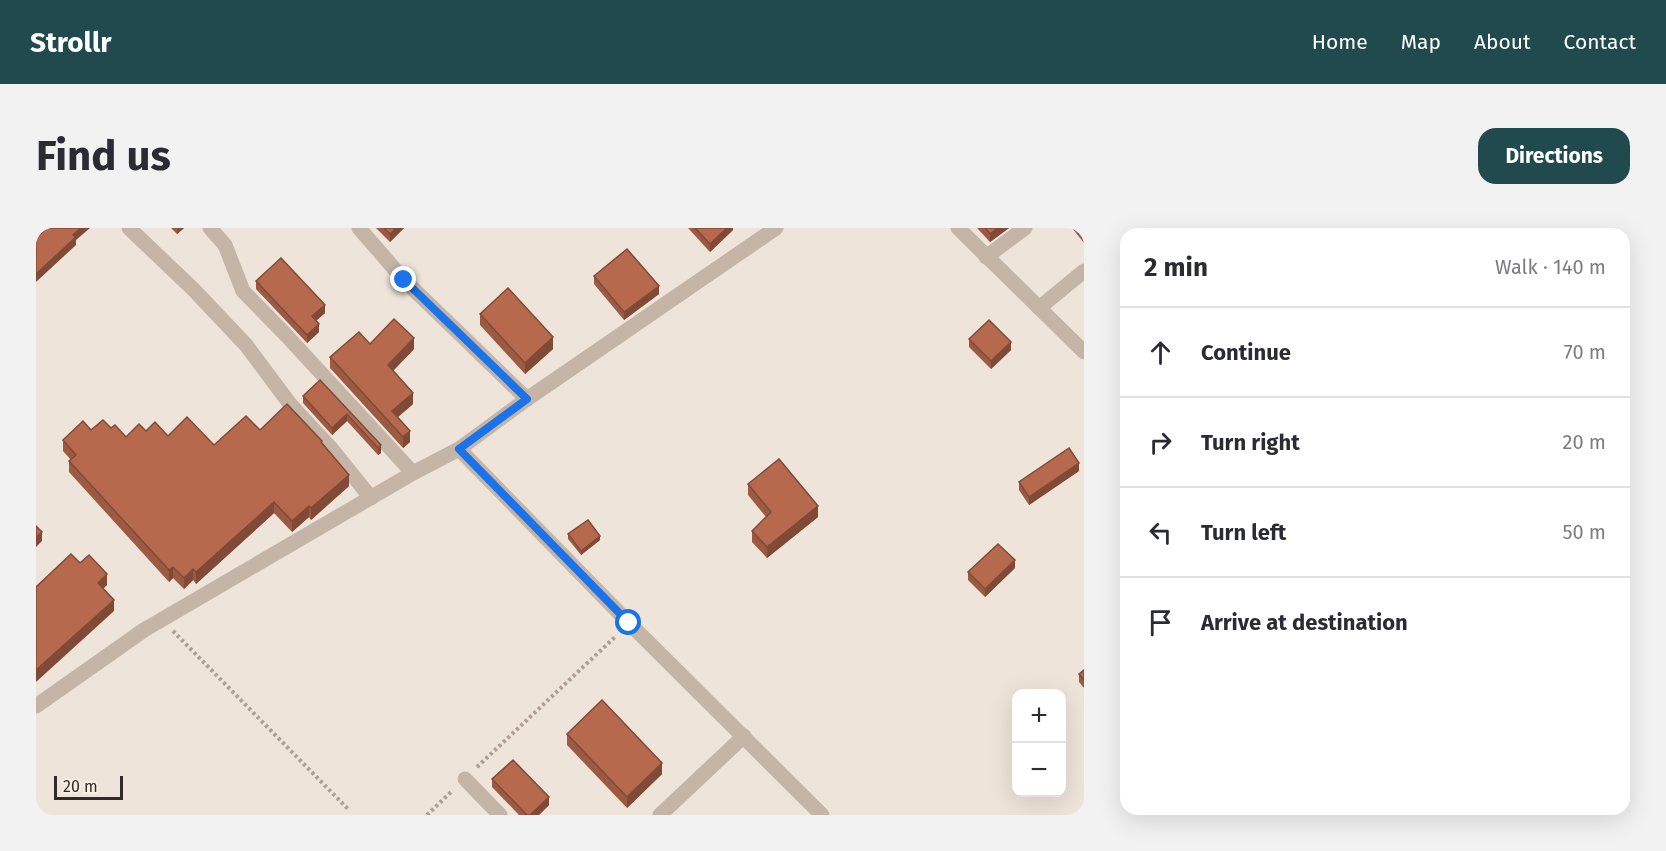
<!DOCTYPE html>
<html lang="en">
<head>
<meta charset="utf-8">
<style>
	:root { --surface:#fff; --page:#f2f2f3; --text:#2b2b33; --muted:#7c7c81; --line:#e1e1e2; --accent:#214a4e }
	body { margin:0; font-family:"Fira Sans",sans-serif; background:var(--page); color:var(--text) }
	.controls { position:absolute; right:18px; bottom:18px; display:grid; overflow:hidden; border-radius:12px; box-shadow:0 6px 24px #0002 }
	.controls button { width:54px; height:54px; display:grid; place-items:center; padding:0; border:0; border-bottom:2px solid var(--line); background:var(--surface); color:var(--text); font:30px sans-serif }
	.scale { position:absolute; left:18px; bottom:15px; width:69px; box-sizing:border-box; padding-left:6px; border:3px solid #312a26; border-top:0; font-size:16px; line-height:21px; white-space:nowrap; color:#312a26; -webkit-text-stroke:4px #f6eee5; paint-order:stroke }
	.stop { position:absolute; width:18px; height:18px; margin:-14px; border:4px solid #1a73e8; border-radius:50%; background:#fff }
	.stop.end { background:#1a73e8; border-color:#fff; box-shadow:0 2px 6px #0008 }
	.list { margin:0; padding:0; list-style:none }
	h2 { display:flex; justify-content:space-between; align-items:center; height:78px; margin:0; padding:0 24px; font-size:26px }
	h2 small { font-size:20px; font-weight:400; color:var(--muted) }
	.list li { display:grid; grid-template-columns:39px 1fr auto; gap:18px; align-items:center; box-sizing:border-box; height:90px; padding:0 24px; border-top:2px solid var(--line) }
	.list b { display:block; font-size:22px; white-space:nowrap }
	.list em { font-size:20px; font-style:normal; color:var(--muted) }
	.icon { flex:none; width:33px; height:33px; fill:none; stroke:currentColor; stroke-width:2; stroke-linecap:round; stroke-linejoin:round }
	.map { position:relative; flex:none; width:1048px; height:587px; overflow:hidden; border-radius:18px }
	header { display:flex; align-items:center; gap:36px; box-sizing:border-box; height:84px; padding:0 30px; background:var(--accent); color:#fff }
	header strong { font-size:28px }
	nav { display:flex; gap:33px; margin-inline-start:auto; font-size:21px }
	.intro { display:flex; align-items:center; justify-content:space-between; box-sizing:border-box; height:144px; padding:0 36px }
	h1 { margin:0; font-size:42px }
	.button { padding:15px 27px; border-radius:18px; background:var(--accent); color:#fff; font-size:21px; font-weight:700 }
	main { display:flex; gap:36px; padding:0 36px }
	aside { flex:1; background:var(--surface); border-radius:18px; box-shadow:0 6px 24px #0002 }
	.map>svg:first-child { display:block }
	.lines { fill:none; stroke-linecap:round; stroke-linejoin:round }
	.path { stroke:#af9f91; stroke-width:4; stroke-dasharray:3 3; stroke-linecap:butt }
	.minor { stroke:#c4b5a7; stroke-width:15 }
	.wall { fill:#9d5a43 }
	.shaded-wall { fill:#804a37 }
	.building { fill:#b7694e; stroke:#804a37; stroke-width:1.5 }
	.route { stroke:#1a73e8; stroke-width:8 }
</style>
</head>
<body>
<header>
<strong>Strollr</strong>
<nav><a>Home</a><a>Map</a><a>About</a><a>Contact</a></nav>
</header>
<div class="intro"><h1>Find us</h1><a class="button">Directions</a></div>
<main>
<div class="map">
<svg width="1048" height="587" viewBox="0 0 1048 587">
	<rect width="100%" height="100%" fill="#eee4d9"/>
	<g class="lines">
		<g class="path">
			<path d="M 137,403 L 312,581"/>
			<path d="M 441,539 L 580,408"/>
			<path d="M 391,587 L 416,563"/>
		</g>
		<g class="minor">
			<path d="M 93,0 L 158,62 L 210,117 L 254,176 L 294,219 L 335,270"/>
			<path d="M 174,0 L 189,17 L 207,63 L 250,107 L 377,245"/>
			<path d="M 323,0 L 368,52 L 491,171"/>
			<path d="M 922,0 L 1048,124"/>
			<path d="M 950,29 L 989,0"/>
			<path d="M 1003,80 L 1048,43"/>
			<path d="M 423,221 L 593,395 L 786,587"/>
			<path d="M 0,478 L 108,402 L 377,245 L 423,221 L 491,171 L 740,0"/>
			<path d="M 429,551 L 464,587"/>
			<path d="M 624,587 L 708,508"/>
		</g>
	</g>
	<g class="wall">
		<path d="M 135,0 L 148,0 L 141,6 Z"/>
		<path d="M 340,0 L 368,0 L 354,14 Z"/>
		<path d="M 652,0 L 697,0 L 697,2 L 674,24 Z"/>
		<path d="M 941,0 L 973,0 L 954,14 Z"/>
		<path d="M 1036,0 L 1048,0 L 1048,15 Z"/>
		<path d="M 558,48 L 623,66 L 588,92 L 558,56 Z"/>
		<path d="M 220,53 L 289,85 L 280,93 L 283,104 L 271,115 L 220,61 Z"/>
		<path d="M 444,86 L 517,121 L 489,146 L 444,97 Z"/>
		<path d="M 933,111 L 975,122 L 955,141 L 933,119 Z"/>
		<path d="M 334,116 L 378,121 L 357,143 L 377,176 L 362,189 L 374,214 L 367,220 L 294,140 L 294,129 Z"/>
		<path d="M 284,152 L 345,217 L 345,225 L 342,227 L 311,193 L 296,207 L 267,175 L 267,168 Z"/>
		<path d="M 75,200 L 90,209 L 110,203 L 178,217 L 224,202 L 286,215 L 313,258 L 275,292 L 273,289 L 256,304 L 238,285 L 160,356 L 157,352 L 148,361 L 137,350 L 133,354 L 33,244 L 33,233 L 35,232 L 27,223 L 27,212 L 55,202 Z"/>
		<path d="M 1043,243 L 993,277 L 983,262 L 983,254 Z"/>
		<path d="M 712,256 L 782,289 L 731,330 L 716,314 L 716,303 L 730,289 L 712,267 Z"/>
		<path d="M 532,306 L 564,312 L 545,327 L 532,311 Z"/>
		<path d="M 979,340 L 949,369 L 932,352 L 932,344 Z"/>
		<path d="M 1048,442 L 1048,460 L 1043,454 L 1043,446 Z"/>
		<path d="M 531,506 L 626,546 L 591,580 L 531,517 Z"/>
		<path d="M 456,551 L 513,577 L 503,587 L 483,587 L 456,559 Z"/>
	</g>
	<g class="shaded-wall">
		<path d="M 45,0 L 54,0 L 40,12 L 40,17 L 0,54 L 0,46 L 37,7 Z"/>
		<path d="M 143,0 L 148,0 L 141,6 L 141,2 Z"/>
		<path d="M 360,0 L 368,0 L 354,14 L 354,6 Z"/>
		<path d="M 691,0 L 697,0 L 697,2 L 674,24 L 674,16 Z"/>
		<path d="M 962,0 L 973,0 L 954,14 L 954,6 Z"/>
		<path d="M 623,58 L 623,66 L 588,92 L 588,84 Z"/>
		<path d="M 289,77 L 289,85 L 276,96 L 276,88 Z"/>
		<path d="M 283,96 L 283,104 L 271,115 L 271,107 Z"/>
		<path d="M 517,109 L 517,121 L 489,146 L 489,135 Z"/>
		<path d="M 378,110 L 378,121 L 352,148 L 352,137 Z"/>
		<path d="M 975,114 L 975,122 L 955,141 L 955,133 Z"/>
		<path d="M 377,165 L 377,176 L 356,194 L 356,183 Z"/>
		<path d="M 311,186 L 311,193 L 296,207 L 296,200 Z"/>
		<path d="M 374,203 L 374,214 L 367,220 L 367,209 Z"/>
		<path d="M 345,217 L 345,225 L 342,227 L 342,220 Z"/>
		<path d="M 1043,235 L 1043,243 L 993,277 L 993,269 Z"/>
		<path d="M 313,247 L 313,258 L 275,292 L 275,280 Z"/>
		<path d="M 238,274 L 238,285 L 160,356 L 160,344 Z"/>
		<path d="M 273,278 L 273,289 L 256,304 L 256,293 Z"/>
		<path d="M 782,278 L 782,289 L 731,330 L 731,319 Z"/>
		<path d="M 6,304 L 6,313 L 0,319 L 0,309 Z"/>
		<path d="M 564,308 L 564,312 L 545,327 L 545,323 Z"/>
		<path d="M 979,332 L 979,340 L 949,369 L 949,361 Z"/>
		<path d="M 137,339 L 137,350 L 133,354 L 133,342 Z"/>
		<path d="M 157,341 L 157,352 L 148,361 L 148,350 Z"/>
		<path d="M 71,346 L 71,357 L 62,366 L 62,355 Z"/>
		<path d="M 78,372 L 78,383 L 0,454 L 0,442 Z"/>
		<path d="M 626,535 L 626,546 L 591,580 L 591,569 Z"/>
		<path d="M 513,569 L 513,577 L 503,587 L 494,587 Z"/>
	</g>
	<g class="building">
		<path d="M 11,0 L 45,0 L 37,7 L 40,9 L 0,46 L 0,10 Z"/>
		<path d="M 348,0 L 360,0 L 354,6 Z"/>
		<path d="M 659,0 L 691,0 L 674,16 Z"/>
		<path d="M 949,0 L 962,0 L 954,6 Z"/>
		<path d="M 1042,0 L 1048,0 L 1048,8 Z"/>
		<path d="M 591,21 L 623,58 L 588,84 L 558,48 Z"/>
		<path d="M 245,30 L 289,77 L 276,88 L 283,96 L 271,107 L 220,53 Z"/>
		<path d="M 472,60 L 517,109 L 489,135 L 444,86 Z"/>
		<path d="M 358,91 L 378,110 L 352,137 L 377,165 L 356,183 L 374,203 L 367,209 L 294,129 L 323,104 L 334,116 Z"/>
		<path d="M 953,92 L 975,114 L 955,133 L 933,111 Z"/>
		<path d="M 284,152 L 345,217 L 342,220 L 311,186 L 296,200 L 267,168 Z"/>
		<path d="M 251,176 L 286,213 L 285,214 L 313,247 L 275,280 L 273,278 L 256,293 L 238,274 L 160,344 L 157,341 L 148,350 L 137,339 L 133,342 L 33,233 L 40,227 L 27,212 L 47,193 L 55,202 L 67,192 L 75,200 L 79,197 L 90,209 L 103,196 L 110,203 L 119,194 L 132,208 L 151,189 L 178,217 L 210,188 L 224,202 Z"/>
		<path d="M 1033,220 L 1043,235 L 993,269 L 983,254 Z"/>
		<path d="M 743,231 L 782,278 L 731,319 L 716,303 L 735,284 L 712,256 Z"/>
		<path d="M 552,292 L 564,308 L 545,323 L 532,306 Z"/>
		<path d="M 0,298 L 6,304 L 0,309 Z"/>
		<path d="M 962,316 L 979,332 L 949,361 L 932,344 Z"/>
		<path d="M 35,326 L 44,335 L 53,327 L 71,346 L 62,355 L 78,372 L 0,442 L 0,359 Z"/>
		<path d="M 1048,442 L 1048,452 L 1043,446 Z"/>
		<path d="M 566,472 L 626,535 L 591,569 L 531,506 Z"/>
		<path d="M 477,532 L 513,569 L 494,587 L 491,587 L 456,551 Z"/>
	</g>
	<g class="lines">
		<path class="route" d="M 368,52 L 491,171 L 423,221 L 593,395"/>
	</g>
</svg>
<div class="controls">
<button>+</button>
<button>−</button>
</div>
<div class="scale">20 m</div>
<div class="stop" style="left:593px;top:395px"></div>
<div class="stop end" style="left:368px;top:52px"></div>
</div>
<aside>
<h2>2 min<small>Walk · 140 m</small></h2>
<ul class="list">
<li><svg class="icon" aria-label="ahead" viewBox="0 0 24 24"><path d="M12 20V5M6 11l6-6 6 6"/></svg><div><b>Continue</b></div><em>70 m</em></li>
<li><svg class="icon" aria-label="right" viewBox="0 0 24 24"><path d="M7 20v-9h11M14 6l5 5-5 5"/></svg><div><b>Turn right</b></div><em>20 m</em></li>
<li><svg class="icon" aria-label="left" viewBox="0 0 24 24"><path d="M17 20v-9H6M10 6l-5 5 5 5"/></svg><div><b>Turn left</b></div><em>50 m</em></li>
<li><svg class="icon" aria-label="arrive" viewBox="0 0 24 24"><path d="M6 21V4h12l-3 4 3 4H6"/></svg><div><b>Arrive at destination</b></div></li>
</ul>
</aside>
</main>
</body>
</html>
